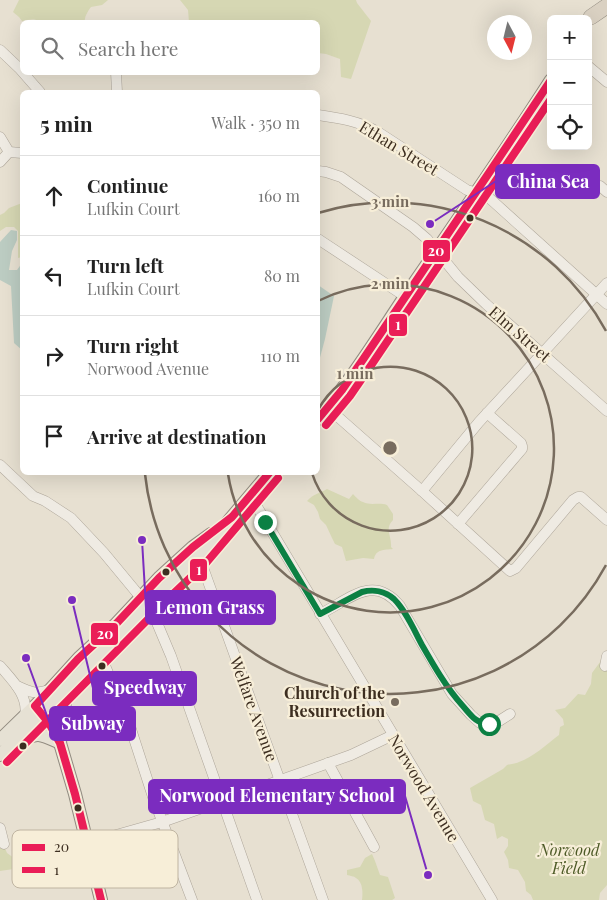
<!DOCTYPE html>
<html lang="en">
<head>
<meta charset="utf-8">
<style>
	:root { --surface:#fff; --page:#f6f6f6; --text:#222; --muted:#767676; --line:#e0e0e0 }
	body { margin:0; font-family:"Playfair Display",serif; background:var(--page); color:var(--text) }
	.controls { position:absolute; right:15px; top:15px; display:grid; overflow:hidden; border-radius:8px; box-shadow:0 5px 20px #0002 }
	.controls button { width:45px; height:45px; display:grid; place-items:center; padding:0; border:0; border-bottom:1px solid var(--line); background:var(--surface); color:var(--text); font:25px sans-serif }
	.compass { position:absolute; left:487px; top:15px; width:45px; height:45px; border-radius:50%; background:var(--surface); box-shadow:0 5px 20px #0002; rotate:173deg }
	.stop { position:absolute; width:15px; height:15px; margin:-11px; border:4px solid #0b8043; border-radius:50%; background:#fff }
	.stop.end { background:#0b8043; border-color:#fff; box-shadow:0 1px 5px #0008 }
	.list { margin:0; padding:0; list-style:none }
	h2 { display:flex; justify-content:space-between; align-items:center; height:65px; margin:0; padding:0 20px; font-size:21px }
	h2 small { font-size:16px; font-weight:400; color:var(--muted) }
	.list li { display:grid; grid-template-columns:32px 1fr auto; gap:15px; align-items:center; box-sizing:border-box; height:80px; padding:0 20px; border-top:1px solid var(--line) }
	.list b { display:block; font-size:19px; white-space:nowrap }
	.list p { margin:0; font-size:16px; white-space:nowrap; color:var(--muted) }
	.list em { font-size:16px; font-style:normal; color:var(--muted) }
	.icon { flex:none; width:28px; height:28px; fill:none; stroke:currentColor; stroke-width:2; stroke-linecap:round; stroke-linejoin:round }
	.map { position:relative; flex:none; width:607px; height:900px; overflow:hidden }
	.search { position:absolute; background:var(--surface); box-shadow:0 5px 20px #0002; left:20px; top:20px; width:300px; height:55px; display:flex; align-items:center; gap:12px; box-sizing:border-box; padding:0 18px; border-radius:8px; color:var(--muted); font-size:19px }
	.panel { position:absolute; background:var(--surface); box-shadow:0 5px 20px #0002; left:20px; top:90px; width:300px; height:385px; border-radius:8px }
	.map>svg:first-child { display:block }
	.green { fill:#d6d7b3 }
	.water { fill:#bcccc2 }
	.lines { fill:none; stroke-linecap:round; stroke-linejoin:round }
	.minor-casing { stroke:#ada599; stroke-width:11 }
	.major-casing { stroke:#928b80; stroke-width:14 }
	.highway-casing { stroke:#928b80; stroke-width:16 }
	.minor { stroke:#efebe3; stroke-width:10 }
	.major { stroke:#e6e1d4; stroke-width:12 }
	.highway { stroke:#dad1c2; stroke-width:15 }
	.bus-1-casing { stroke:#f7eed8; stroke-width:11 }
	.bus-2-casing { stroke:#f7eed8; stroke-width:11 }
	.bus-1 { stroke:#ea1d57; stroke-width:8 }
	.bus-2 { stroke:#ea1d57; stroke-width:8 }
	.route { stroke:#0b8043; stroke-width:6 }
	.ring { fill:none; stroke:#786c5e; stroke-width:2.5 }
	.bus-dot { fill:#3d2e20; stroke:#f7eed8; stroke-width:2 }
	.poi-dot { fill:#786c5e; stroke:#f7eed8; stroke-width:2 }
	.labels { text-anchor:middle; stroke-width:4.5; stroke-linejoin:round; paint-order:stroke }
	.street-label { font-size:16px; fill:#3d2e20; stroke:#f7eed8 }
	.poi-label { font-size:16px; font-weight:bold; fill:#3d2e20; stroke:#f7eed8; text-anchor:end }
	.park-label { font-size:16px; font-style:italic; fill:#4d5a26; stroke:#f7eed8 }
	.key { fill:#f7eed8; stroke:#bfb4a1; stroke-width:1 }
	.key-label { font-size:14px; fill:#3d2e20 }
	.centre { fill:#786c5e; stroke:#f7eed8; stroke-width:2.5 }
	.ring-label { font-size:15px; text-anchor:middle; font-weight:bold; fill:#786c5e; stroke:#f7eed8; stroke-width:4.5; stroke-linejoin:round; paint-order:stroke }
	.leader { fill:none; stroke:#7b2cbf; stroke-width:2 }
	.callout-dot { fill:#7b2cbf; stroke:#f7eed8; stroke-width:2 }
	.callout { fill:#7b2cbf; stroke:#7b2cbf; stroke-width:2 }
	.callout-label { font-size:18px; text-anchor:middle; font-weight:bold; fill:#fff }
	.line-badge { stroke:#f7eed8; stroke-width:2 }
	.badge-label { font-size:14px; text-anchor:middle; font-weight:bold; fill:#fff }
</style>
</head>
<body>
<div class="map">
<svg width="607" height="900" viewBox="0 0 607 900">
	<rect width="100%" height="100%" fill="#e7e0d1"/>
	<g class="green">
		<path d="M 19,0 L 108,0 L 102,5 L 91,7 C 88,11 84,17 85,22 L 40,22 C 35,18 28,20 22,21 L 19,17 L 13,12 Z"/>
		<path d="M 180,0 L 356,0 L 357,3 L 371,21 L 351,79 L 341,77 L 340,59 L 326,54 L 318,53 L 318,22 L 189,22 L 188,10 Z"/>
		<path d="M 22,203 L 22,257 L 18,258 L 18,231 L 14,227 L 6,227 L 0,231 L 0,215 L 4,213 L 9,208 Z"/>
		<path d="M 327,489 L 349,499 L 353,494 C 356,497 359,501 363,502 C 371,506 379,502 387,505 L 393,514 L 393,520 C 384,529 392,536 391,547 L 393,549 C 384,550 376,549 374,559 L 363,558 L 346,561 L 342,547 L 335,544 L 332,538 L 326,525 L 320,519 L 318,512 L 314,505 L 307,501 C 313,494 320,493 327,489 Z"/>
		<path d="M 603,658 L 607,662 L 607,885 L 600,893 L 599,900 L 533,900 L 531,895 L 526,891 L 525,882 L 518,870 L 509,868 L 508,860 L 504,852 L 508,846 L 508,839 L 502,836 L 497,839 L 494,824 L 485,820 L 481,805 L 473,801 L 470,788 L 503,769 L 507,765 C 510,764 515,764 519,762 C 532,758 547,744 559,735 L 560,727 L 564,725 L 563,719 L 555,710 L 565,708 L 578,694 L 585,695 L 591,684 L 592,673 Z"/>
		<path d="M 4,846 L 7,853 L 18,861 L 27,861 L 27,867 L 0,871 L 0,848 Z"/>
		<path d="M 372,854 L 375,861 L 380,875 L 388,877 L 395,898 L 392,900 L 362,900 C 363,893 363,882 356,878 C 354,876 350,876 347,875 L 347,870 L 360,867 L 365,858 Z"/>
	</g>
	<g class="water">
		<path d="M 11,230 L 17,231 L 17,240 L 12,251 L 9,270 L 17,270 L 22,263 L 22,350 L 14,343 L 11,286 L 0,280 L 0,242 Z"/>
		<path d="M 318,285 L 334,296 L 325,339 L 318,365 Z"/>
	</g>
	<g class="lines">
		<defs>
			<g id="minor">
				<path d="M 0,50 L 19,68 L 40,92"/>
				<path d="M 588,66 L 607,82"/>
				<path d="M 116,72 L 117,92"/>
				<path d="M 318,115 C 339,118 359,121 378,132 L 467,190 L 487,196 L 607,304"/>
				<path d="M 0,137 L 9,152"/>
				<path d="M 0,162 L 9,152 L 22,153"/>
				<path d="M 318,171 L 326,172 L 341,177 L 413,227 L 427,239 L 458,277 L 486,304 L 607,411"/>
				<path d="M 600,186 L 607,192"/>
				<path d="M 318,239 L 406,297"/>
				<path d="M 326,409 L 337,416 L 422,491 L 510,571 L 516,568 L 573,500 L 578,497 L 581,497 L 607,520"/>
				<path d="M 0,465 L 33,496 L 45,501 L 71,518 L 104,553 L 152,611 L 171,656 L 257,900"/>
				<path d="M 422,491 L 479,422 L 607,283"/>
				<path d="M 250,495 L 492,900"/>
				<path d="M 458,524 L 522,449 L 522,446 L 521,443 L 487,413"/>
				<path d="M 196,551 L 201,562 L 323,900"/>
				<path d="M 320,614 C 349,600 373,573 400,606 L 452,694 L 471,715 L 480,723 L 489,724 L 499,721 L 510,714"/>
				<path d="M 100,654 L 128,720 L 153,797 L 192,900"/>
				<path d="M 0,666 C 12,680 29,696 25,716"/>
				<path d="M 605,666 L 607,656"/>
				<path d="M 17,686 C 30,692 36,695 49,690"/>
				<path d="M 328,763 L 374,847"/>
				<path d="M 0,828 L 4,844"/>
				<path d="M 88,843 L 162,822 L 222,801 L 351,755 L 393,735"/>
			</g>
			<g id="major">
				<path d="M 318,419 C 351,381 378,337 406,295 C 455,224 504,153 551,80"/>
				<path d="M 36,708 L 49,723 L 60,743 L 75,794 L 101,900"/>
				<path d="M 0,740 L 39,702 L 79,658 L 115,625 L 159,578 L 193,547 L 211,534"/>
				<path d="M 18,742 C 38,731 41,734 60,743"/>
				<path d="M 60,743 C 61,724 63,705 69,687"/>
				<path d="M 0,755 L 163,590 L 199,556 L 270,472"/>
			</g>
			<path id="highway" d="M 591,17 L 607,6"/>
		</defs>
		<use href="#minor" class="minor-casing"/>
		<use href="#major" class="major-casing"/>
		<use href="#highway" class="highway-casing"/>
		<use href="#minor" class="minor"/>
		<use href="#major" class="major"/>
		<use href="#highway" class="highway"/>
		<defs>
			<g id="bus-1">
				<path d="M 318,419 L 342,390 L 364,358 L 497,161 L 551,80"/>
				<path d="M 101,900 L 75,794 L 60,743 L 49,723 L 35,706 L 78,659 L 115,625 L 159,578 L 193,547 L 232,517 L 270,472"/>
			</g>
			<g id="bus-2">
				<path d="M 326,425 L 350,396 L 372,364 L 551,99"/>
				<path d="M 7,762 L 170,597 L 206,563 L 278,478"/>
			</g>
		</defs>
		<use href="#bus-1" class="bus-1-casing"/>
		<use href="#bus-2" class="bus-2-casing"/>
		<use href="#bus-1" class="bus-1"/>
		<use href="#bus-2" class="bus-2"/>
	</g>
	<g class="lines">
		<path class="route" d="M 265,522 L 320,614 L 362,592 C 373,589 385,591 394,599 C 406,611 414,630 422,645 C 434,666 446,687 462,705 C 471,715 475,723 489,724"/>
	</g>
	<g class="ring">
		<path d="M318 410A82 82 0 1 1 312 473"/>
		<path d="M318 301A164 164 0 1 1 228 474"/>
		<path d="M606 565A246 246 0 0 1 145 474M318 213A246 246 0 0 1 606 331"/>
	</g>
	<g class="bus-dot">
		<circle cx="470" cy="218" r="4.5"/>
		<circle cx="166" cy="572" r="4.5"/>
		<circle cx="102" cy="666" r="4.5"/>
		<circle cx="23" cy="746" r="4.5"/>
		<circle cx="78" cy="808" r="4.5"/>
	</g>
	<circle class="poi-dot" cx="395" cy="702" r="5"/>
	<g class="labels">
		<g class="street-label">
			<text transform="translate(399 148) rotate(31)" y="6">Ethan Street</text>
			<text transform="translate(520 334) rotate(41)" y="6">Elm Street</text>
			<text transform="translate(254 709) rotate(70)" y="6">Welfare Avenue</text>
			<text transform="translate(424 788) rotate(59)" y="6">Norwood Avenue</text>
		</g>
		<g class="poi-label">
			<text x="385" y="699">Church of the<tspan x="385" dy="18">Resurrection</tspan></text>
		</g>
		<g class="park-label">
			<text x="569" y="856">Norwood<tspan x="569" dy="18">Field</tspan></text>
		</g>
	</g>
	<rect x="12" y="830" width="166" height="58" rx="8" class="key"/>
	<rect x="22" y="844" width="23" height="7" fill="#ea1d57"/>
	<rect x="22" y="867" width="23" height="6" fill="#ea1d57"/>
	<g class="key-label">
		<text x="54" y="852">20</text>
		<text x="54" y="875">1</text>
	</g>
	<circle cx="390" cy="448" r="8" class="centre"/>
	<g class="ring-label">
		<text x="390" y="207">3 min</text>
		<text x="390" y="289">2 min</text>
		<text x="355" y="379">1 min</text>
	</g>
	<path class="leader" d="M430 224L496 181M142 540L146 608M72 600L93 688M26 658L50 724M428 875L405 796"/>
	<g class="callout-dot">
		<circle cx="430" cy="224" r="5"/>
		<circle cx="142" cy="540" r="5"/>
		<circle cx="72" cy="600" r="5"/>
		<circle cx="26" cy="658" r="5"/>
		<circle cx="428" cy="875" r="5"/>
	</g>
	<g class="callout">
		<rect x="496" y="165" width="103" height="33" rx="5"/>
		<rect x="146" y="591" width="129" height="33" rx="5"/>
		<rect x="93" y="672" width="103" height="33" rx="5"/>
		<rect x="50" y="707" width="85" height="33" rx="5"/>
		<rect x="149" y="780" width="256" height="33" rx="5"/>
	</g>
	<g class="callout-label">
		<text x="548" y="188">China Sea</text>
		<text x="210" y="614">Lemon Grass</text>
		<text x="145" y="694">Speedway</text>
		<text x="93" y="730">Subway</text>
		<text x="277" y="802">Norwood Elementary School</text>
	</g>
	<g class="line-badge">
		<rect x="422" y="239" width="29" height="24" rx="5" fill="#ea1d57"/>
		<rect x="388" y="313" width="20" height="24" rx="5" fill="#ea1d57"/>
		<rect x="189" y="558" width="19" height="24" rx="5" fill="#ea1d57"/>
		<rect x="90" y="622" width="29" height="24" rx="5" fill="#ea1d57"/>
	</g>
	<g class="badge-label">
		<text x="436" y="256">20</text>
		<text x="398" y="330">1</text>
		<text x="199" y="575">1</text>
		<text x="105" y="639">20</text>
	</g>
</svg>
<div class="controls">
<button>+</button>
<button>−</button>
<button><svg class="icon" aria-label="locate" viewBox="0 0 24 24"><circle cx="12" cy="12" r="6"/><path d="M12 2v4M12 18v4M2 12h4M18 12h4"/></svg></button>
</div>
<svg class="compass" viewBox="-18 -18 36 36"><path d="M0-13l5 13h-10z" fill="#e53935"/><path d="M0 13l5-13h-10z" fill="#767676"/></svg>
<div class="stop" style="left:489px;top:724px"></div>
<div class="stop end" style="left:265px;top:522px"></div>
<div class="search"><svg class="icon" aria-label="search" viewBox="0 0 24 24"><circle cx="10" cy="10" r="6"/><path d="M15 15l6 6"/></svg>Search here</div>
<section class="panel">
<h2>5 min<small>Walk · 350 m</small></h2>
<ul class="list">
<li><svg class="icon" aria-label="ahead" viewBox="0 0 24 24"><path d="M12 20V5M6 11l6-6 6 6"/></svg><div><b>Continue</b><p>Lufkin Court</p></div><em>160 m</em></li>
<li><svg class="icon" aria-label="left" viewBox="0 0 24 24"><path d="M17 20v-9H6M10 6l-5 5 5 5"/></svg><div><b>Turn left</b><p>Lufkin Court</p></div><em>80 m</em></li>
<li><svg class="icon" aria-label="right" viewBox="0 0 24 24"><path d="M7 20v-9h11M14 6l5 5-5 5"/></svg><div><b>Turn right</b><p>Norwood Avenue</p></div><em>110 m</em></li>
<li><svg class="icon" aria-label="arrive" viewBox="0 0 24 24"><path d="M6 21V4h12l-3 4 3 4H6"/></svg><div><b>Arrive at destination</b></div></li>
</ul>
</section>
</div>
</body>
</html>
